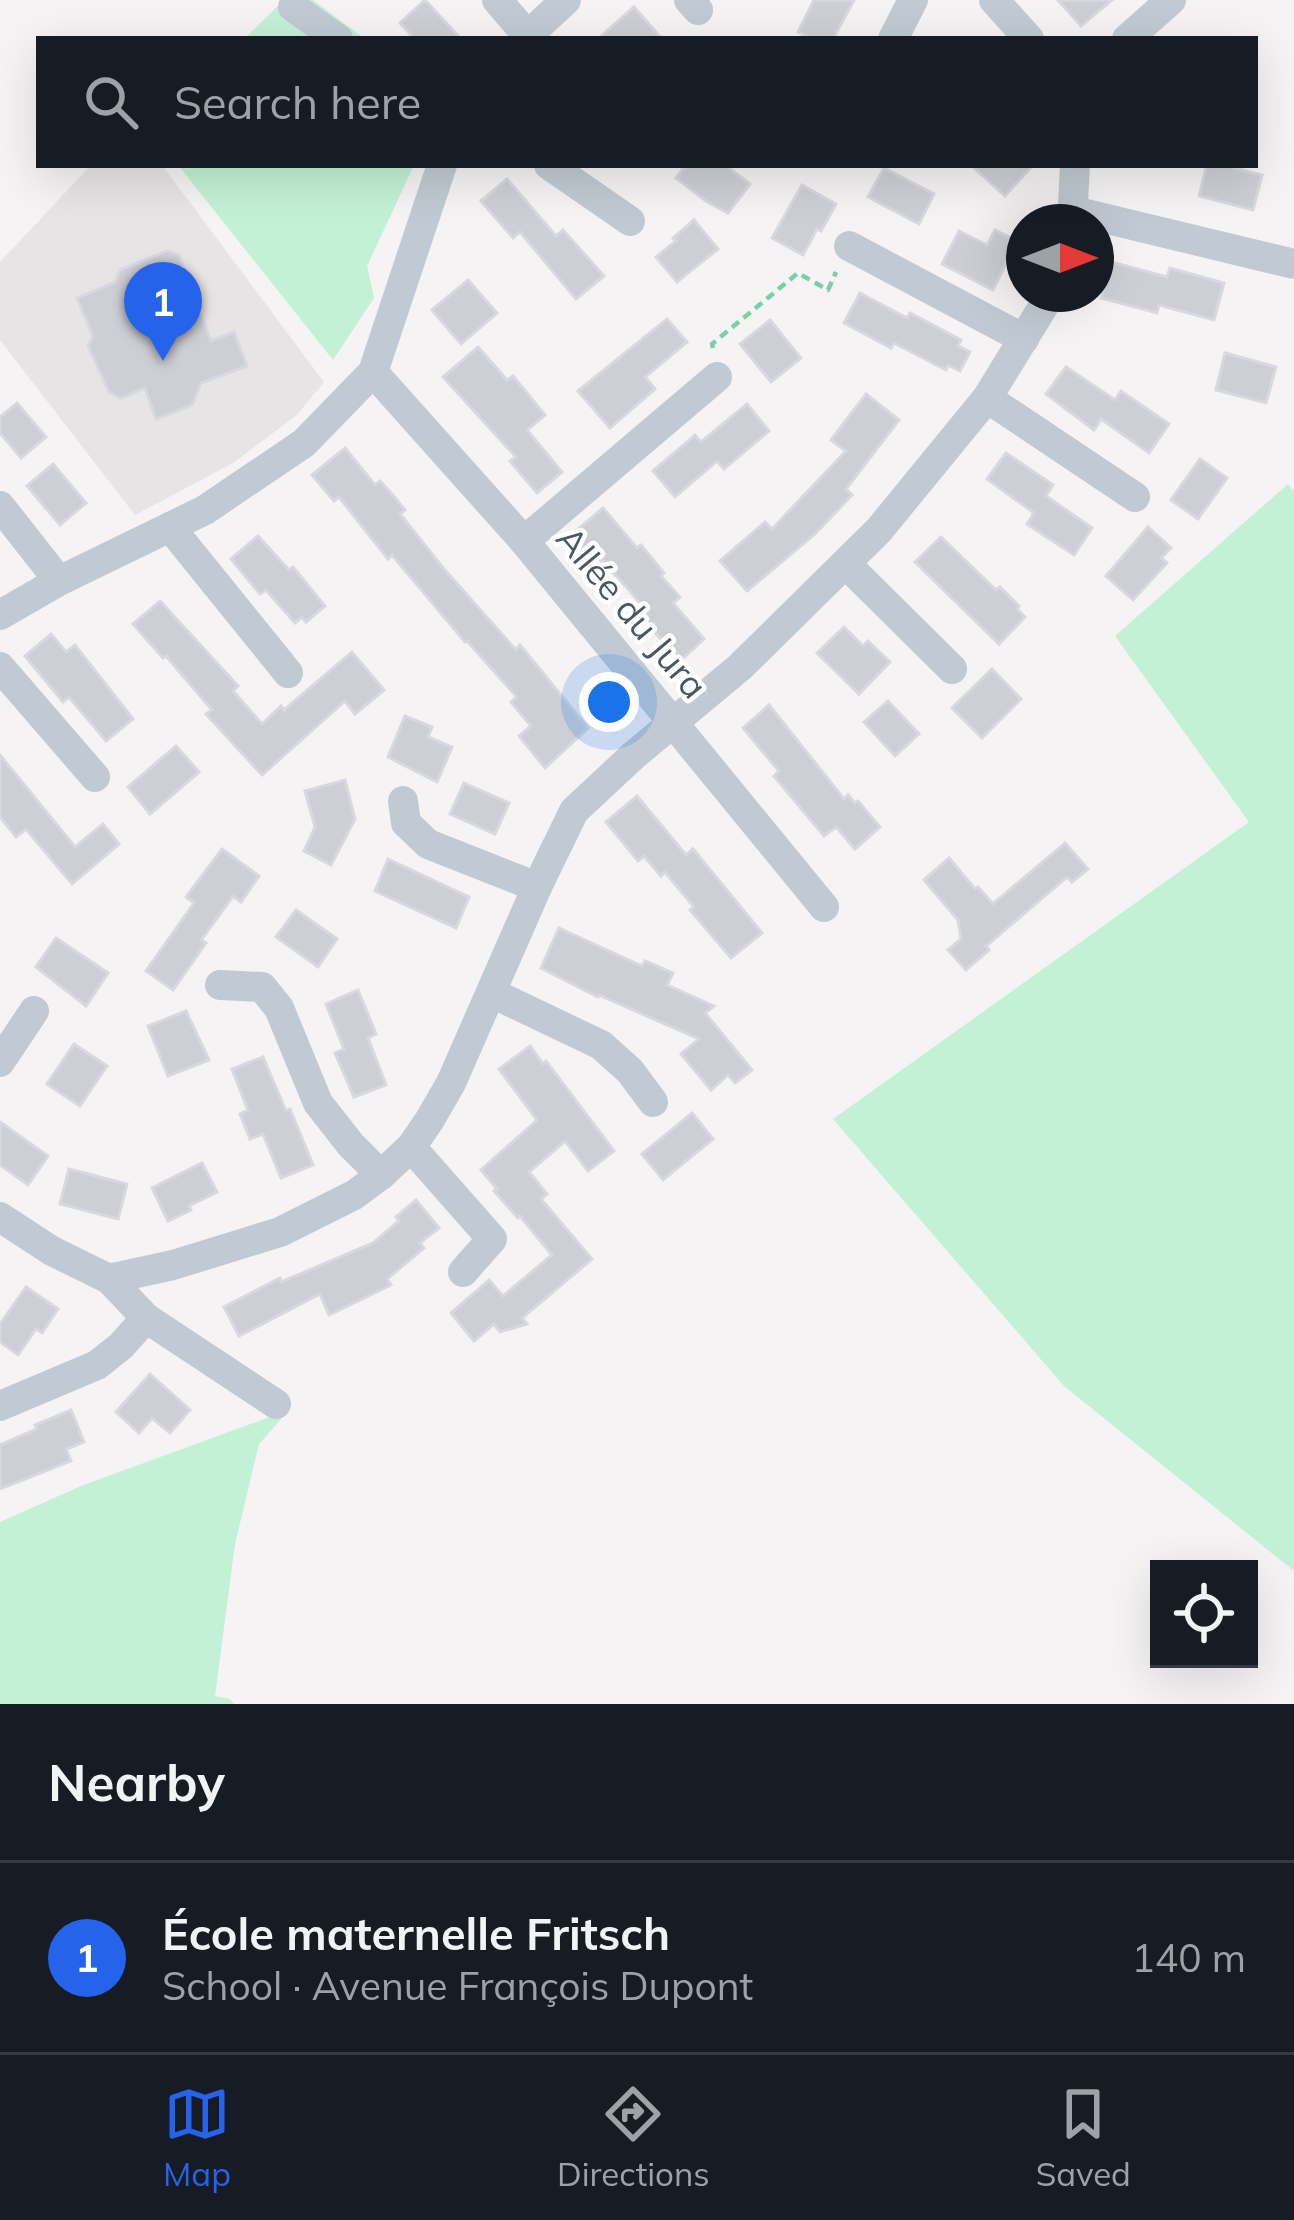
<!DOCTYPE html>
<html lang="en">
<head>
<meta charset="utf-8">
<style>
	:root { --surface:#171b24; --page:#242831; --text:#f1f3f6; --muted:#9ea1a6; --line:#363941; --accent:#2563eb }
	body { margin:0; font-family:Mulish,sans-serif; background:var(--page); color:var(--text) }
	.controls { position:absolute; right:36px; bottom:36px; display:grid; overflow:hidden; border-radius:0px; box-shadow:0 12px 48px #0002 }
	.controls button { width:108px; height:108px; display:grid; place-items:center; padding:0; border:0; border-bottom:3px solid var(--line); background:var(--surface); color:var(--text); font:60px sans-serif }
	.compass { position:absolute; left:1006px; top:204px; width:108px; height:108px; border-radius:50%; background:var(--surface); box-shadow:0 12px 48px #0002; rotate:90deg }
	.you { position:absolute; left:609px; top:702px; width:42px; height:42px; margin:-30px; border:9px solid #fff; border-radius:50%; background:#1a73e8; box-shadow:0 0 0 18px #1a73e833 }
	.badge { display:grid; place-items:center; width:78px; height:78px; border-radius:50%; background:var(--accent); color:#fff; font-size:39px; font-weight:700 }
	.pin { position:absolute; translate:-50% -99px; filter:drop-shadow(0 3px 6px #0008) }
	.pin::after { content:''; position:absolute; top:63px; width:42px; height:36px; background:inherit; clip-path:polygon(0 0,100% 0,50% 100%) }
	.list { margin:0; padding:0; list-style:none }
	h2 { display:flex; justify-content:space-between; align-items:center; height:156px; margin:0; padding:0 48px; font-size:51px }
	h2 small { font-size:39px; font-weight:400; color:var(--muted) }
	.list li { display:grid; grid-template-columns:78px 1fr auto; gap:36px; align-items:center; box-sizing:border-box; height:192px; padding:0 48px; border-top:3px solid var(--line) }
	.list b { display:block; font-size:45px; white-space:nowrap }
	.list p { margin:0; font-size:39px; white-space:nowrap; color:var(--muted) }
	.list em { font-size:39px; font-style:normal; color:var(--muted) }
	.icon { flex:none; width:66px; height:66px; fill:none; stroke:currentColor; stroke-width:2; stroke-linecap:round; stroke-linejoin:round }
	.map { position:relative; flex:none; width:1294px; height:1704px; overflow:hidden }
	.search { position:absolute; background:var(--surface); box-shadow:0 12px 48px #0002; left:36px; right:36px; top:36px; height:132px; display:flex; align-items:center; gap:30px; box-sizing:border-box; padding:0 42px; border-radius:0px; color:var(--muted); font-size:45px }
	.sheet { height:348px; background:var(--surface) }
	nav { display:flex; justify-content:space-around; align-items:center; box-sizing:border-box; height:168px; border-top:3px solid var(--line); background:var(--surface); font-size:33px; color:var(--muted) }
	nav a { display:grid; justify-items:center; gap:6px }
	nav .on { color:var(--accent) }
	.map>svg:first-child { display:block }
	.education { fill:#e6e4e5 }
	.green { fill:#c3f1d5 }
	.building { fill:#cdcfd5; stroke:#d7d9de; stroke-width:3 }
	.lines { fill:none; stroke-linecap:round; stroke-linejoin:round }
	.path { stroke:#7ad0a6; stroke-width:4.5; stroke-dasharray:9 6; stroke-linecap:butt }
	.minor { stroke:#c1cad2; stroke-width:30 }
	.labels { text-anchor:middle; stroke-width:9; stroke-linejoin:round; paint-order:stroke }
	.street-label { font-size:36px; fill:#4a5661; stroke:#fff }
</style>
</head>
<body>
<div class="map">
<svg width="1294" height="1704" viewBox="0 0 1294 1704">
	<rect width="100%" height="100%" fill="#f5f3f3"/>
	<path class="education" d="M 91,165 L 162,165 L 324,382 L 297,415 L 233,463 L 135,515 L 0,340 L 0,262 Z"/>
	<g class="green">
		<path d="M 284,0 L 313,0 L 365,39 L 244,39 Z"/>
		<path d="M 178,165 L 414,165 L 367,266 L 374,298 L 333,360 Z"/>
		<path d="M 1288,484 L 1294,491 L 1294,1571 L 1064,1386 L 833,1119 L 1249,822 L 1115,636 Z"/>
		<path d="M 289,1410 L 259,1444 L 235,1544 L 215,1696 L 230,1699 L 234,1704 L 0,1704 L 0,1522 L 81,1486 Z"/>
	</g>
	<g class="building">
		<path d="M 425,0 L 461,39 L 415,39 L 400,23 Z"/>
		<path d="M 814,0 L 854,0 L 833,39 L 812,39 L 798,32 Z"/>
		<path d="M 1058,0 L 1112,0 L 1081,26 Z"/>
		<path d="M 634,7 L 662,39 L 598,39 Z"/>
		<path d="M 686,165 L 725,165 L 750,184 L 728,213 L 706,201 L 676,178 Z"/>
		<path d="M 971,165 L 1033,165 L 1005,196 Z"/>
		<path d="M 1207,165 L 1223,165 L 1262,175 L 1253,210 L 1199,196 Z"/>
		<path d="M 884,168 L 934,194 L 919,224 L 868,197 Z"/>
		<path d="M 507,179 L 556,236 L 563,230 L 604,276 L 576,299 L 520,232 L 513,238 L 481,201 Z"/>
		<path d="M 802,185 L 836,204 L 821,231 L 817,229 L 803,255 L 772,238 Z"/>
		<path d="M 694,220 L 718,249 L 677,282 L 656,257 L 676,241 L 673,238 Z"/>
		<path d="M 995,230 L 1017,241 L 993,290 L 942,264 L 959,231 L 987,245 Z"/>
		<path d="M 167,251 L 179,255 L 211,341 L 234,332 L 247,366 L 201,383 L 192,405 L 156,419 L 145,388 L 121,398 L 109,392 L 88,346 L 93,336 L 77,298 L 115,282 L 120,270 Z"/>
		<path d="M 1111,262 L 1167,277 L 1170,268 L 1224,283 L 1214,320 L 1159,305 L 1157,313 L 1101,298 Z"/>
		<path d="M 468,280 L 497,313 L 461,344 L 432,310 Z"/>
		<path d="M 860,293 L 907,318 L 910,313 L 961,340 L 958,346 L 970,352 L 960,371 L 948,365 L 946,370 L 894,343 L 891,348 L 844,323 Z"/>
		<path d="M 667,319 L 687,342 L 645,377 L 655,389 L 610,428 L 578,391 Z"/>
		<path d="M 770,320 L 801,358 L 771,382 L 740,344 Z"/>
		<path d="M 478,347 L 507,380 L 513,376 L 545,415 L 527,430 L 562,472 L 537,493 L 510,461 L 516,457 L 443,377 Z"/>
		<path d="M 1225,353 L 1276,367 L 1266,403 L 1216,390 Z"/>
		<path d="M 1066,367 L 1115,400 L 1121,391 L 1169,424 L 1149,453 L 1101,419 L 1094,430 L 1046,394 Z"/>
		<path d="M 866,394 L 899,420 L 846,489 L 852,495 L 815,534 L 747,591 L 720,561 L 765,522 L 772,529 L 846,451 L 831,440 Z"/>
		<path d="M 17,403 L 46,437 L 21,458 L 0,433 L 0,417 Z"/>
		<path d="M 747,404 L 769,431 L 724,469 L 717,461 L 675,497 L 653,471 L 695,435 L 701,442 Z"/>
		<path d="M 345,448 L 375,485 L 380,481 L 392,494 L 405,510 L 400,514 L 444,569 L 516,650 L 520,645 L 588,728 L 545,768 L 519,736 L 531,726 L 511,702 L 517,697 L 467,641 L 465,642 L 392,555 L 388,559 L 339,497 L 334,501 L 312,475 Z"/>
		<path d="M 1006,453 L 1053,485 L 1046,496 L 1092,528 L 1074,555 L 1027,524 L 1034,513 L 987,479 Z"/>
		<path d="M 1200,459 L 1227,478 L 1198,519 L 1171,500 Z"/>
		<path d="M 53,464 L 86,503 L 60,525 L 27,486 Z"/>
		<path d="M 603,508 L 637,548 L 641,545 L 664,573 L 661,576 L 680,597 L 673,603 L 704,639 L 680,661 L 639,614 L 644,609 L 630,591 L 602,560 L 595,565 L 570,536 Z"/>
		<path d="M 1148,527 L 1171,548 L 1161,558 L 1167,563 L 1133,600 L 1106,576 Z"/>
		<path d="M 258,536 L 289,570 L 293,567 L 325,606 L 306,622 L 302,617 L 295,623 L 266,590 L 260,594 L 231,559 Z"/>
		<path d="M 941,537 L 996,590 L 1000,587 L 1019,606 L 1017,609 L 1025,617 L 999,644 L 915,562 Z"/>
		<path d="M 160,601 L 238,686 L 233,691 L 262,724 L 281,706 L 284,710 L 352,652 L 384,690 L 355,714 L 345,701 L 262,775 L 206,714 L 212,710 L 166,656 L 163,658 L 133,624 Z"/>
		<path d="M 844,627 L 863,646 L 868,641 L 890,662 L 859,694 L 817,653 Z"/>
		<path d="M 51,634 L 66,652 L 75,645 L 133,719 L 106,741 L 69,697 L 63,702 L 25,656 Z"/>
		<path d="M 992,669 L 1021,699 L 982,738 L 952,708 Z"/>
		<path d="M 888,701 L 919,734 L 895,756 L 864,722 Z"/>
		<path d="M 769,705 L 844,799 L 848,795 L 855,803 L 858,801 L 880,827 L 855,849 L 836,827 L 824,836 L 774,776 L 779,771 L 743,728 Z"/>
		<path d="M 405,716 L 432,727 L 428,737 L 452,747 L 437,782 L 388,757 Z"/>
		<path d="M 176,746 L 199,772 L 150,814 L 128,787 Z"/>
		<path d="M 0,755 L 75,847 L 103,824 L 119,844 L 72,884 L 26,829 L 16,837 L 0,817 Z"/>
		<path d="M 345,780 L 355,819 L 331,865 L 304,851 L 315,827 L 305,791 Z"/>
		<path d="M 464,783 L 509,803 L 495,834 L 450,814 Z"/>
		<path d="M 637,796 L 686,855 L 693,849 L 762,933 L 731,958 L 690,910 L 694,907 L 665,872 L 661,876 L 644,856 L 638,861 L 606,822 Z"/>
		<path d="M 1065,843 L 1088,869 L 1072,882 L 1067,877 L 986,946 L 989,950 L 966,970 L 948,950 L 961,939 L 958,920 L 924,880 L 949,858 L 975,889 L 978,887 L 993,904 Z"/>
		<path d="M 222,849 L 259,876 L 241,902 L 233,896 L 201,940 L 206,943 L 173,990 L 146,971 L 194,903 L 186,897 Z"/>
		<path d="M 388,859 L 469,897 L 456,928 L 375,891 Z"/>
		<path d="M 296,910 L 337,939 L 318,967 L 276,937 Z"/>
		<path d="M 559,928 L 642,966 L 645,961 L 673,973 L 667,985 L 714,1006 L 705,1013 L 752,1070 L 735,1083 L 728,1075 L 711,1090 L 681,1054 L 699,1039 L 599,995 L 598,997 L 541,968 Z"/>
		<path d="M 56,938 L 108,973 L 86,1006 L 36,967 Z"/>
		<path d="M 358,990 L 376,1034 L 368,1038 L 386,1085 L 354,1097 L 335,1053 L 344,1049 L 326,1004 Z"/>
		<path d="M 186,1011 L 209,1060 L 168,1076 L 148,1026 Z"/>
		<path d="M 74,1044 L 107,1066 L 80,1106 L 47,1084 Z"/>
		<path d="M 530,1046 L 543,1064 L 546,1061 L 614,1151 L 588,1171 L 565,1141 L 529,1172 L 547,1194 L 541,1199 L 592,1259 L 522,1318 L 527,1324 L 500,1332 L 494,1324 L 474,1341 L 451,1313 L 489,1280 L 503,1296 L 552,1255 L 520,1216 L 518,1218 L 494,1191 L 497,1189 L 481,1170 L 537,1120 L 499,1069 Z"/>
		<path d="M 263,1057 L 286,1111 L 290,1109 L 313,1165 L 281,1178 L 263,1134 L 250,1139 L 240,1114 L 248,1110 L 232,1069 Z"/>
		<path d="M 692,1113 L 713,1139 L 663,1180 L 642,1154 Z"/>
		<path d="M 0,1122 L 48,1156 L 28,1185 L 0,1165 Z"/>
		<path d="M 202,1163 L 217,1192 L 189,1206 L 191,1210 L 168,1221 L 152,1188 Z"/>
		<path d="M 69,1169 L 127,1184 L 118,1219 L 60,1204 Z"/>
		<path d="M 416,1200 L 439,1228 L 420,1243 L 424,1248 L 387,1279 L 391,1285 L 329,1315 L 320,1294 L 239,1336 L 224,1307 L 280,1278 L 281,1282 L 373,1243 L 399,1221 L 396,1217 Z"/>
		<path d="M 26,1287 L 58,1309 L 42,1333 L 36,1329 L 18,1355 L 0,1342 L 0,1324 Z"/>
		<path d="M 150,1374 L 190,1410 L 170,1433 L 152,1418 L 139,1433 L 116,1412 Z"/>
		<path d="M 71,1410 L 84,1442 L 66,1449 L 71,1461 L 0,1489 L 0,1445 L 37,1429 L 35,1425 Z"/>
	</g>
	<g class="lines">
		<path class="path" d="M 713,348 L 712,344 L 798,273 L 828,290 L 836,272"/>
		<g class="minor">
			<path d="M 497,0 L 527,35"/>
			<path d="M 689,0 L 698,10"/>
			<path d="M 994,0 L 1029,39"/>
			<path d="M 293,7 L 338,39"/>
			<path d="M 524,39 L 566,0"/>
			<path d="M 893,39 L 913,0"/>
			<path d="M 1127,39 L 1171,0"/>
			<path d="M 549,165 L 630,221"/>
			<path d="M 1074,211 L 1294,264"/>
			<path d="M 1072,222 L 1075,165"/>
			<path d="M 849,246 L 1024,339"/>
			<path d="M 373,372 L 524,541 L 824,907"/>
			<path d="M 987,398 L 1135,497"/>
			<path d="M 0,506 L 59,581"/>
			<path d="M 170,527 L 288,673"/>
			<path d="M 524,541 L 717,377"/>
			<path d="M 846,564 L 952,669"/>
			<path d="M 0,615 L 59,581 L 205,510 L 304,443 L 373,372 L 442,165"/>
			<path d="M 0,667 L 95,777"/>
			<path d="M 403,801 L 406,823 L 428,844 L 537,887"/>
			<path d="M 220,985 L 262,987 L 279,1008 L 318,1103 L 351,1145 L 381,1175"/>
			<path d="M 492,993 L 601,1045 L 630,1071 L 653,1102"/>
			<path d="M 0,1062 L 34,1011"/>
			<path d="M 411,1147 L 492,1239 L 463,1272"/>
			<path d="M 0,1217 L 52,1251 L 109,1279 L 173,1265 L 280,1232 L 354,1195 L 381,1175 L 411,1147 L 429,1121 L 451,1083 L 537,887 L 574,811 L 634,755 L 740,667 L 879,530 L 987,398 L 1051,294"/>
			<path d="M 146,1318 L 276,1404"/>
			<path d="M 0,1406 L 97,1365 L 121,1346 L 146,1318 L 109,1279"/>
		</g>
	</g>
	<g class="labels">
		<g class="street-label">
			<text transform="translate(632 612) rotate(50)" y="13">Allée du Jura</text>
		</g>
	</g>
</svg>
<div class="controls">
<button><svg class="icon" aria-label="locate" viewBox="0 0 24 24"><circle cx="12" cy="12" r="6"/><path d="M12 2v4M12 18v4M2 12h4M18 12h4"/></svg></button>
</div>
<svg class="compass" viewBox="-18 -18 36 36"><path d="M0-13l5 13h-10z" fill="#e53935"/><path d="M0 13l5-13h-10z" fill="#9ea1a6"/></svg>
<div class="you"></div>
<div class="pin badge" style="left:163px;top:361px">1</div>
<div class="search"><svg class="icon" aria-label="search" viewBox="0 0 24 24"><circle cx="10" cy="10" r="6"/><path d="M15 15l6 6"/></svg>Search here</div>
</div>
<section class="sheet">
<h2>Nearby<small></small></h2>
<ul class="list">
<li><span class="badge">1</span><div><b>École maternelle Fritsch</b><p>School · Avenue François Dupont</p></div><em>140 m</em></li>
</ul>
</section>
<nav>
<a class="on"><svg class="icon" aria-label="map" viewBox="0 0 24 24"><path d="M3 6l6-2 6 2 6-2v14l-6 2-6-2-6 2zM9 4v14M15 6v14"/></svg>Map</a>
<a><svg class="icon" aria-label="directions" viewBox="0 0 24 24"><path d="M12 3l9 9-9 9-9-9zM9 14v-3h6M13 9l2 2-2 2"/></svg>Directions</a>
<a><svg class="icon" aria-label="saved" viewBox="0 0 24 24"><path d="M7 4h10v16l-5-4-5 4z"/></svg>Saved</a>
</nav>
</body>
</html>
